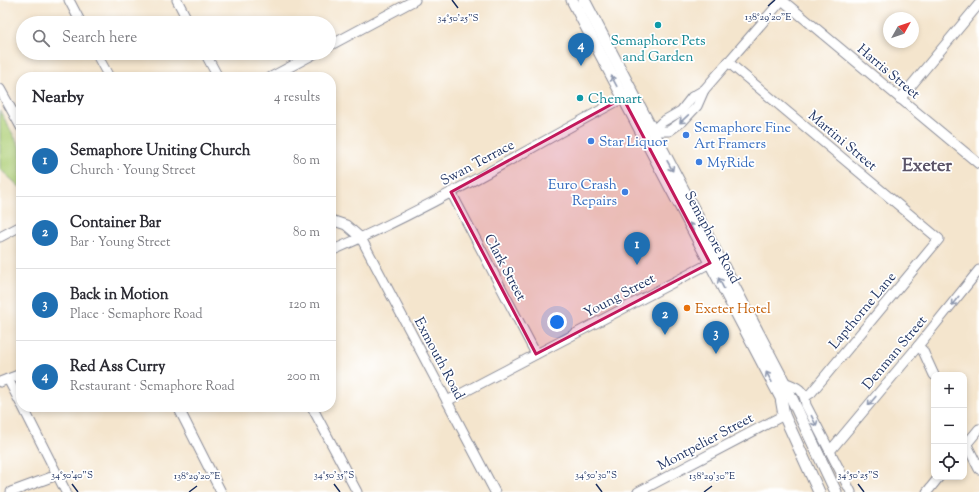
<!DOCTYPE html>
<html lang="en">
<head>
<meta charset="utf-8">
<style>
	:root { --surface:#fff; --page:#f2f2f3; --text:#2b2b33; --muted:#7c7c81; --line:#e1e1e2; --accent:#1f6fb2 }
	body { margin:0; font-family:"Sorts Mill Goudy",serif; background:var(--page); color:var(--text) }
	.controls { position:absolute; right:12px; bottom:12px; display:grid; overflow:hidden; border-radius:8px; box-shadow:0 2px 6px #0003 }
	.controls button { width:36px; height:36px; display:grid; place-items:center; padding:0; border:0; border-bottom:1px solid var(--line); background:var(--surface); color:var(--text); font:20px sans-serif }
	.compass { position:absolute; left:883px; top:12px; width:36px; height:36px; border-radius:50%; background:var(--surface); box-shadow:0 2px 6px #0003; rotate:50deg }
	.you { position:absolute; left:557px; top:322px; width:14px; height:14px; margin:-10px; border:3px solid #fff; border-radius:50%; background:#1a73e8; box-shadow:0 0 0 6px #1a73e833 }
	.badge { display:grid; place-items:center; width:26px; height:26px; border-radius:50%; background:var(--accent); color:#fff; font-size:13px; font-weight:700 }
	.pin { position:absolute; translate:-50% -33px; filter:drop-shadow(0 1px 2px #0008) }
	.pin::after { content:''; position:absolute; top:21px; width:14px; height:12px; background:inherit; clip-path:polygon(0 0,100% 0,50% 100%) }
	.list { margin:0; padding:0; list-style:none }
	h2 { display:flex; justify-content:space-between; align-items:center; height:52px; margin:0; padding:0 16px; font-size:17px }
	h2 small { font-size:13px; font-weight:400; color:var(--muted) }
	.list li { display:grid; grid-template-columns:26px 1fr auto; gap:12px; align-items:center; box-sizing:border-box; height:72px; padding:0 16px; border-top:1px solid var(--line) }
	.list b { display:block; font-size:15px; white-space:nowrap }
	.list p { margin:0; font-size:13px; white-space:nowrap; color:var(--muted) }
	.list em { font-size:13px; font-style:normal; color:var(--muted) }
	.icon { flex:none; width:22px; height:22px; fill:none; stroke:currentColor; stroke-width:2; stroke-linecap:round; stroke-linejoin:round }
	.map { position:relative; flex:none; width:979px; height:492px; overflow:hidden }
	.search { position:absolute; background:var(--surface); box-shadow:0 2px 6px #0003; left:16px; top:16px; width:320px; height:44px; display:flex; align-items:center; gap:10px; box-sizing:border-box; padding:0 14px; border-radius:22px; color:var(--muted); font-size:15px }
	.panel { position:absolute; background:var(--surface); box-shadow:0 2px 6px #0003; left:16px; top:72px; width:320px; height:340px; border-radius:16px }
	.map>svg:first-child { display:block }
	.green { fill:#aecf77; stroke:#647f6a }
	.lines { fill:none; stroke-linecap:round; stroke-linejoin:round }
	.minor-casing { stroke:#888a96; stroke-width:11 }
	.major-casing { stroke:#888a96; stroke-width:13 }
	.minor { stroke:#fff; stroke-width:9 }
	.major { stroke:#fff; stroke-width:11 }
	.oneway { stroke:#8d97ae }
	.marked { fill:#c2185b; fill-opacity:0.2; stroke:#c2185b; stroke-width:3; stroke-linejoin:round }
	.ticks { fill:none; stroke:#1b2f5e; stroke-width:1.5 }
	.culture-dot { fill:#0f9aa8; stroke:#fff; stroke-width:1.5 }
	.shop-dot { fill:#3f7fe0; stroke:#fff; stroke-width:1.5 }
	.food-dot { fill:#e8710a; stroke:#fff; stroke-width:1.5 }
	.labels { text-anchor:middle; stroke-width:3.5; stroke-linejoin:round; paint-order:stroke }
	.culture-label { font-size:14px; fill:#0d838f; stroke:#fff }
	.street-label { font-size:14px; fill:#1b2f5e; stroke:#fff }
	.shop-label { font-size:14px; fill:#366cbe; stroke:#fff; text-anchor:start }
	.food-label { font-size:14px; fill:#c56008; stroke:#fff; text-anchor:start }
	.district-label { font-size:18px; font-weight:bold; fill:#5b5468; stroke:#fff }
	.ticks-label { font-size:10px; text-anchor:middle; fill:#1b2f5e; stroke:#fff; stroke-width:3.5; stroke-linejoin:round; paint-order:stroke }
</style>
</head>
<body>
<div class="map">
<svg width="979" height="492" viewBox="0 0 979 492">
	<rect width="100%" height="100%" fill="#fff"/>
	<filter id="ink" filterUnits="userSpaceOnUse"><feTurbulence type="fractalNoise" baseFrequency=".025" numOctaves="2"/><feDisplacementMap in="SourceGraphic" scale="8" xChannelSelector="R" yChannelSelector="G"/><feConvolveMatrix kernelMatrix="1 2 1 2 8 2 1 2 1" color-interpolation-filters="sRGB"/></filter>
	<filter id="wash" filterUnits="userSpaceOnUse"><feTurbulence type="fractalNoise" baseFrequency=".012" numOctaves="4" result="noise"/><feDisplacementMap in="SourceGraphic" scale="16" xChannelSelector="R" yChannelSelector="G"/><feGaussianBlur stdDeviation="0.9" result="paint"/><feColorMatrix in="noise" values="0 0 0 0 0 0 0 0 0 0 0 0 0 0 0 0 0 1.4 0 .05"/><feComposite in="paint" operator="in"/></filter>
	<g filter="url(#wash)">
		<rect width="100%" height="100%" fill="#f4e5cd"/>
		<path class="green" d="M 0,111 L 21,149 L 21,188 L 0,169 Z"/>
	</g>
	<g filter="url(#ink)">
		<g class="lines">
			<defs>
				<g id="minor">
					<path d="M 69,0 L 81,23"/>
					<path d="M 177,0 L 189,23"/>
					<path d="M 782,0 L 979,164"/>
					<path d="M 329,46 L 415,0"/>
					<path d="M 96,53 L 109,77"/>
					<path d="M 205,53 L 218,77"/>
					<path d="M 728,62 L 939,239 L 811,393 L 805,397"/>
					<path d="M 271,77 L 316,53"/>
					<path d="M 0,89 L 21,127"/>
					<path d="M 900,99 L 979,4"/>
					<path d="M 653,131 L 669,131 L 683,121 L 697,106 L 704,90 L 782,0"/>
					<path d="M 653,131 L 662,122 L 681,111 L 692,97 L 704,90"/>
					<path d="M 451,192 L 536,354"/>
					<path d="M 331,220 L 346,225 L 361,238 L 495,492"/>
					<path d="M 0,237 L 21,226"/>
					<path d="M 331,251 C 434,207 530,147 629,95"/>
					<path d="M 918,346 L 923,351 L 934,375"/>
					<path d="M 8,379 L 21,404"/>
					<path d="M 0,382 L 21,374"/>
					<path d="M 784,382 C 798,387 804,389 806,405 L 851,492"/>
					<path d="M 447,401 L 716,260"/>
					<path d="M 23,407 L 66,492"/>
					<path d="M 178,407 L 221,492"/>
					<path d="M 312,407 L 357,492"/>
					<path d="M 964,439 L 979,469"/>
					<path d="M 964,447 L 979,429"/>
					<path d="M 830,451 L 918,346 L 979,270"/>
					<path d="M 11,492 L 57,475"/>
					<path d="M 638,492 L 784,415"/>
					<path d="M 927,492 L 939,477"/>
				</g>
				<g id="major">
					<path d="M 572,0 L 781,398 L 784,415 L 819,492"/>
					<path d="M 584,0 L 784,382 L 836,492"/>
				</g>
			</defs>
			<use href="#minor" class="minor-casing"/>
			<use href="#major" class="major-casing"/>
			<use href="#minor" class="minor"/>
			<use href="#major" class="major"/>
		</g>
		<defs><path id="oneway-shaft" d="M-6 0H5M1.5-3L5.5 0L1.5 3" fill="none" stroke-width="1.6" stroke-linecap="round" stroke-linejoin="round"/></defs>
		<g class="oneway">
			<use href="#oneway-shaft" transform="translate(614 81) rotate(-118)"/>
			<use href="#oneway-shaft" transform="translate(684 119) rotate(137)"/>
			<use href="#oneway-shaft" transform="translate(670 166) rotate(61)"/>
			<use href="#oneway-shaft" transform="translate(692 228) rotate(-118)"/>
			<use href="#oneway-shaft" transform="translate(721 283) rotate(-117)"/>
			<use href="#oneway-shaft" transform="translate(955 301) rotate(129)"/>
			<use href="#oneway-shaft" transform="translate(769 377) rotate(-119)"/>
			<use href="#oneway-shaft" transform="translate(872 401) rotate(130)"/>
			<use href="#oneway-shaft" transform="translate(814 421) rotate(64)"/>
		</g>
	</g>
	<path class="marked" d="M 623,98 L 710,263 L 536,354 L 451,192 Z"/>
	<path class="ticks" d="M 452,0 L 458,8M 768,6 L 775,0M 72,484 L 78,492M 334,484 L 340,492M 596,484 L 602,492M 858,484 L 864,492M 189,492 L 197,486M 704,492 L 712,486"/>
	<g class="culture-dot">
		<circle cx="658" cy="25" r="4"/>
		<circle cx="580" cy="98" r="4"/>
	</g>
	<g class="shop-dot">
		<circle cx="686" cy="135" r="4"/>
		<circle cx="591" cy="141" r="4"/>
		<circle cx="699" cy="162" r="4"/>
		<circle cx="625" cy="192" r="4"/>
	</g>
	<circle class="food-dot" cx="687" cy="308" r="4"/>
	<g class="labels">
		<g class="culture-label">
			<text x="658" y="45">Semaphore Pets<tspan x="658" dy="16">and Garden</tspan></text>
			<text x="588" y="103" text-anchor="start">Chemart</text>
		</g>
		<g class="street-label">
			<text transform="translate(889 71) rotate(40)" y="5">Harris Street</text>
			<text transform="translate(843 140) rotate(40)" y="5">Martini Street</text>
			<text transform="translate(477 162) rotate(-28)" y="5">Swan Terrace</text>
			<text transform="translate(713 237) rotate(62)" y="5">Semaphore Road</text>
			<text transform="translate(506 267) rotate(62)" y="5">Clark Street</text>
			<text transform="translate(619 295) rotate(-28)" y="5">Young Street</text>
			<text transform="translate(862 310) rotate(-50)" y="5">Lapthorne Lane</text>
			<text transform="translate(894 352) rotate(-50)" y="5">Denman Street</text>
			<text transform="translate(440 358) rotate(62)" y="5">Exmouth Road</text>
			<text transform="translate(705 441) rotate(-28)" y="5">Montpelier Street</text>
		</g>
		<g class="shop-label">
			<text x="694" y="132">Semaphore Fine<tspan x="694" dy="16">Art Framers</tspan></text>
			<text x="599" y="146">Star Liquor</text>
			<text x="707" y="167">MyRide</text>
			<text x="617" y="189" text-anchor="end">Euro Crash<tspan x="617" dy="16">Repairs</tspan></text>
		</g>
		<g class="food-label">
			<text x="695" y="313">Exeter Hotel</text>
		</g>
		<g class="district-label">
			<text x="927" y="171">Exeter</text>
		</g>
	</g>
	<g class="ticks-label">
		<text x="768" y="20">138°29'20"E</text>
		<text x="458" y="21">34°50'25"S</text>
		<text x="72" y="478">34°50'40"S</text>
		<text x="334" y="478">34°50'35"S</text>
		<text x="596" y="478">34°50'30"S</text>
		<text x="858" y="478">34°50'25"S</text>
		<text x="197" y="479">138°29'20"E</text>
		<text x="712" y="479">138°29'30"E</text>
	</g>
</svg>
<div class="controls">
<button>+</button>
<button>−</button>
<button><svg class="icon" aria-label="locate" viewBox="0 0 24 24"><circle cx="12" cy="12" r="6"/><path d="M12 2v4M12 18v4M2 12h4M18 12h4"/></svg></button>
</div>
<svg class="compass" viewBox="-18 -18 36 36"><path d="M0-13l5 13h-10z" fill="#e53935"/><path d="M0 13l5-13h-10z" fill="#7c7c81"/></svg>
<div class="you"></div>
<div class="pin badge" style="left:637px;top:265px">1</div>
<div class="pin badge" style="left:665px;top:335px">2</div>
<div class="pin badge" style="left:716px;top:354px">3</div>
<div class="pin badge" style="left:581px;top:66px">4</div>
<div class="search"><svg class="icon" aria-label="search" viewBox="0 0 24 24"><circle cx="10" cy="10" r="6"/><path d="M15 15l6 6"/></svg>Search here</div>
<section class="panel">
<h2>Nearby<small>4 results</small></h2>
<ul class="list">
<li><span class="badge">1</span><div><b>Semaphore Uniting Church</b><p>Church · Young Street</p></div><em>80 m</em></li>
<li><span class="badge">2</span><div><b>Container Bar</b><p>Bar · Young Street</p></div><em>80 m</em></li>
<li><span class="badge">3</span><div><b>Back in Motion</b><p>Place · Semaphore Road</p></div><em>120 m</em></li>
<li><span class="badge">4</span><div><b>Red Ass Curry</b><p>Restaurant · Semaphore Road</p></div><em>200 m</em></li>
</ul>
</section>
</div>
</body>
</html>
